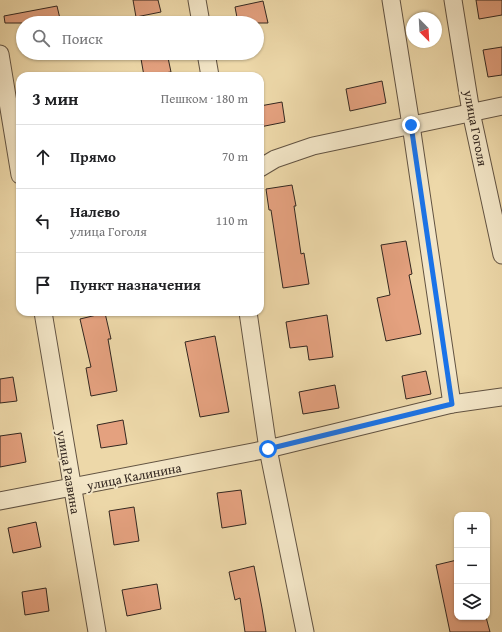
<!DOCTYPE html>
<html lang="ru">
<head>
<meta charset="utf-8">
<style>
	:root { --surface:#fff; --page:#f2f2f2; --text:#202124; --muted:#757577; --line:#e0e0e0 }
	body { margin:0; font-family:"Gentium Book Plus",serif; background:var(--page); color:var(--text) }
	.controls { position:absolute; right:12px; bottom:12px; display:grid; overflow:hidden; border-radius:8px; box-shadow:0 1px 3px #0004 }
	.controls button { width:36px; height:36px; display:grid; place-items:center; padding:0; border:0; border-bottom:1px solid var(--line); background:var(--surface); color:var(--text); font:20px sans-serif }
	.compass { position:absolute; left:406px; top:12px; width:36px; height:36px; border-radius:50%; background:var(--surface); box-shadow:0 1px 3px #0004; rotate:156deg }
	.stop { position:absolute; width:12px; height:12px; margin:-9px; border:3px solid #1a73e8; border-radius:50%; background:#fff }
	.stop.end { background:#1a73e8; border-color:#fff; box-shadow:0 1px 4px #0008 }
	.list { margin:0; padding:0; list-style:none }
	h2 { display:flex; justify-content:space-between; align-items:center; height:52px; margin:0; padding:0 16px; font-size:17px }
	h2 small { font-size:13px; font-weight:400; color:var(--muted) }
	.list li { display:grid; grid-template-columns:26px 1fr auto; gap:12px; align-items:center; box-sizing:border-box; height:64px; padding:0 16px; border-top:1px solid var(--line) }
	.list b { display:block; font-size:15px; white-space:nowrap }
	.list p { margin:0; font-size:13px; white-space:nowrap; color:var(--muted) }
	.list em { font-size:13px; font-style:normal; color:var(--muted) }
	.icon { flex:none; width:22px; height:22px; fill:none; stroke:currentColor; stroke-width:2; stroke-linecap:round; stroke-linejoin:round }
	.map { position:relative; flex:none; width:502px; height:632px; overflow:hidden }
	.search { position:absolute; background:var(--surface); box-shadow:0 1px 3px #0004; left:16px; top:16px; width:248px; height:44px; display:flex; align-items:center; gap:10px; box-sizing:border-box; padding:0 14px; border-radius:22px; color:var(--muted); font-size:15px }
	.panel { position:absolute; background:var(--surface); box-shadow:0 1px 3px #0004; left:16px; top:72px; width:248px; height:244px; border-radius:12px }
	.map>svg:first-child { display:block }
	.building { fill:#e4a17f; stroke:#332720 }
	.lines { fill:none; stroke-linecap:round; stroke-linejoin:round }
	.minor-casing { stroke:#625342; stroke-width:19 }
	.minor { stroke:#f3e6c7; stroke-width:17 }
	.route { stroke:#1a73e8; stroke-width:5 }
	.labels { text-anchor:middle; stroke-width:4; stroke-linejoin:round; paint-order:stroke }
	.street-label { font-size:13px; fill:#332720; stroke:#f3e6c7 }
</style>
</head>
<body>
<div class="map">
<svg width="502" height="632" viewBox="0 0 502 632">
	<rect width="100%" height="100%" fill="#edd8a9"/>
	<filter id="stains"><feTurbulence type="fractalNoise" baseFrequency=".005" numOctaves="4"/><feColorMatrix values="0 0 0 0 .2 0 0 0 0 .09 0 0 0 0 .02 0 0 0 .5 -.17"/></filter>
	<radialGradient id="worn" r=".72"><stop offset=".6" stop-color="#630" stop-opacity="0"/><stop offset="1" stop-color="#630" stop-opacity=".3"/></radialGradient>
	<g class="building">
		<path d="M 133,0 L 158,0 L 161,12 L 136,17 Z"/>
		<path d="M 476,0 L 502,0 L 502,15 L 479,19 Z"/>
		<path d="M 263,1 L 268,23 L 238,23 L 235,7 Z"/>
		<path d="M 57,6 L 61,23 L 5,23 L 4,16 Z"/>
		<path d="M 502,47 L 502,75 L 488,77 L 483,50 Z"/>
		<path d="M 140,53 L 167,53 L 171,72 L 144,76 Z"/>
		<path d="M 382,81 L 386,103 L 350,111 L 346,89 Z"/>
		<path d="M 282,102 L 285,122 L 260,127 L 260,106 Z"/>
		<path d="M 292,185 L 296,206 L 294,206 L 301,254 L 304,253 L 309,284 L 283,288 L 271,210 L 269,210 L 266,189 Z"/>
		<path d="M 406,241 L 412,274 L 409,275 L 421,334 L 386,341 L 377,298 L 390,295 L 381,245 Z"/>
		<path d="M 105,313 L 111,339 L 108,339 L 117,391 L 91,396 L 86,368 L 91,367 L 80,319 Z"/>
		<path d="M 327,315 L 333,357 L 309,360 L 307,346 L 290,348 L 286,322 Z"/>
		<path d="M 215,336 L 229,412 L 200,417 L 185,342 Z"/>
		<path d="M 426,371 L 431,394 L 406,399 L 402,376 Z"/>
		<path d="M 13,377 L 17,401 L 0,403 L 0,379 Z"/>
		<path d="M 335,385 L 339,408 L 303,414 L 299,392 Z"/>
		<path d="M 123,420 L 127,444 L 101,448 L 97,425 Z"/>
		<path d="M 21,433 L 26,462 L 0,467 L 0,436 Z"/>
		<path d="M 241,490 L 246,524 L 222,528 L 217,493 Z"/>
		<path d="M 134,507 L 139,541 L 114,545 L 109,511 Z"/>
		<path d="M 36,522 L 41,547 L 13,553 L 8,528 Z"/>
		<path d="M 457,560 L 457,617 L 486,617 L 490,632 L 450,632 L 436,565 Z"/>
		<path d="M 254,566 L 262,608 L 266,632 L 245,632 L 240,598 L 235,600 L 229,572 Z"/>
		<path d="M 157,584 L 161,609 L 127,616 L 122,590 Z"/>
		<path d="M 46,588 L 49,611 L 25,615 L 22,592 Z"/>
	</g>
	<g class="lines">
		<defs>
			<g id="minor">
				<path d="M 197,0 L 201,23"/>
				<path d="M 391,0 L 411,125 L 452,404"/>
				<path d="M 453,0 L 471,112 L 502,255"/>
				<path d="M 206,53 L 210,76"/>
				<path d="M 0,54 L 20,175"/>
				<path d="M 260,168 L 275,159 L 313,146 L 502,106"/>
				<path d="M 43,312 L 97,632"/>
				<path d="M 248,312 L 268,449 L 305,632"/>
				<path d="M 0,501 L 268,449 L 452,404 L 502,397"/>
			</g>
		</defs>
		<use href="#minor" class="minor-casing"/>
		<use href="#minor" class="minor"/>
	</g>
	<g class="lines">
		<path class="route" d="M 268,449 L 452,404 L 411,125"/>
	</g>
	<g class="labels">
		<g class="street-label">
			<text transform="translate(476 128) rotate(79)" y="5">улица Гоголя</text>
			<text transform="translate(69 472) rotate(80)" y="5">улица Развина</text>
			<text transform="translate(134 476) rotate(-11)" y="5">улица Калинина</text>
		</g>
	</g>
	<rect width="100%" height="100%" filter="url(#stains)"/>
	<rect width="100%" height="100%" fill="url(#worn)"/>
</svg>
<div class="controls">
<button>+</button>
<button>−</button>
<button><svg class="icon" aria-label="layers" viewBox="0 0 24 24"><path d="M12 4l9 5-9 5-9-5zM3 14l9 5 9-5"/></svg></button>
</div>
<svg class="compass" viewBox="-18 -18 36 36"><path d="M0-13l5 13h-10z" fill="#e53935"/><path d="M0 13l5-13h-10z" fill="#757577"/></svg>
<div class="stop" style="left:268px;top:449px"></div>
<div class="stop end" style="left:411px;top:125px"></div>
<div class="search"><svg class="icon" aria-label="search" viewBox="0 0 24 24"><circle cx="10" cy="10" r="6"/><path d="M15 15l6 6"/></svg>Поиск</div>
<section class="panel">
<h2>3 мин<small>Пешком · 180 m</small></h2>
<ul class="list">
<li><svg class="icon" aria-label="ahead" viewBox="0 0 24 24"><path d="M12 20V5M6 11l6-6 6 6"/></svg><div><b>Прямо</b></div><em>70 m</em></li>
<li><svg class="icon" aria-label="left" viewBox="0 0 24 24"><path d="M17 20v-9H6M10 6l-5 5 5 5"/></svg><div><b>Налево</b><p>улица Гоголя</p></div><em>110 m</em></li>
<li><svg class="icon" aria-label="arrive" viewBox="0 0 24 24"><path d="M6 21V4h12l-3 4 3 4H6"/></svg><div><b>Пункт назначения</b></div></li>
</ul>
</section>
</div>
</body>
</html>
